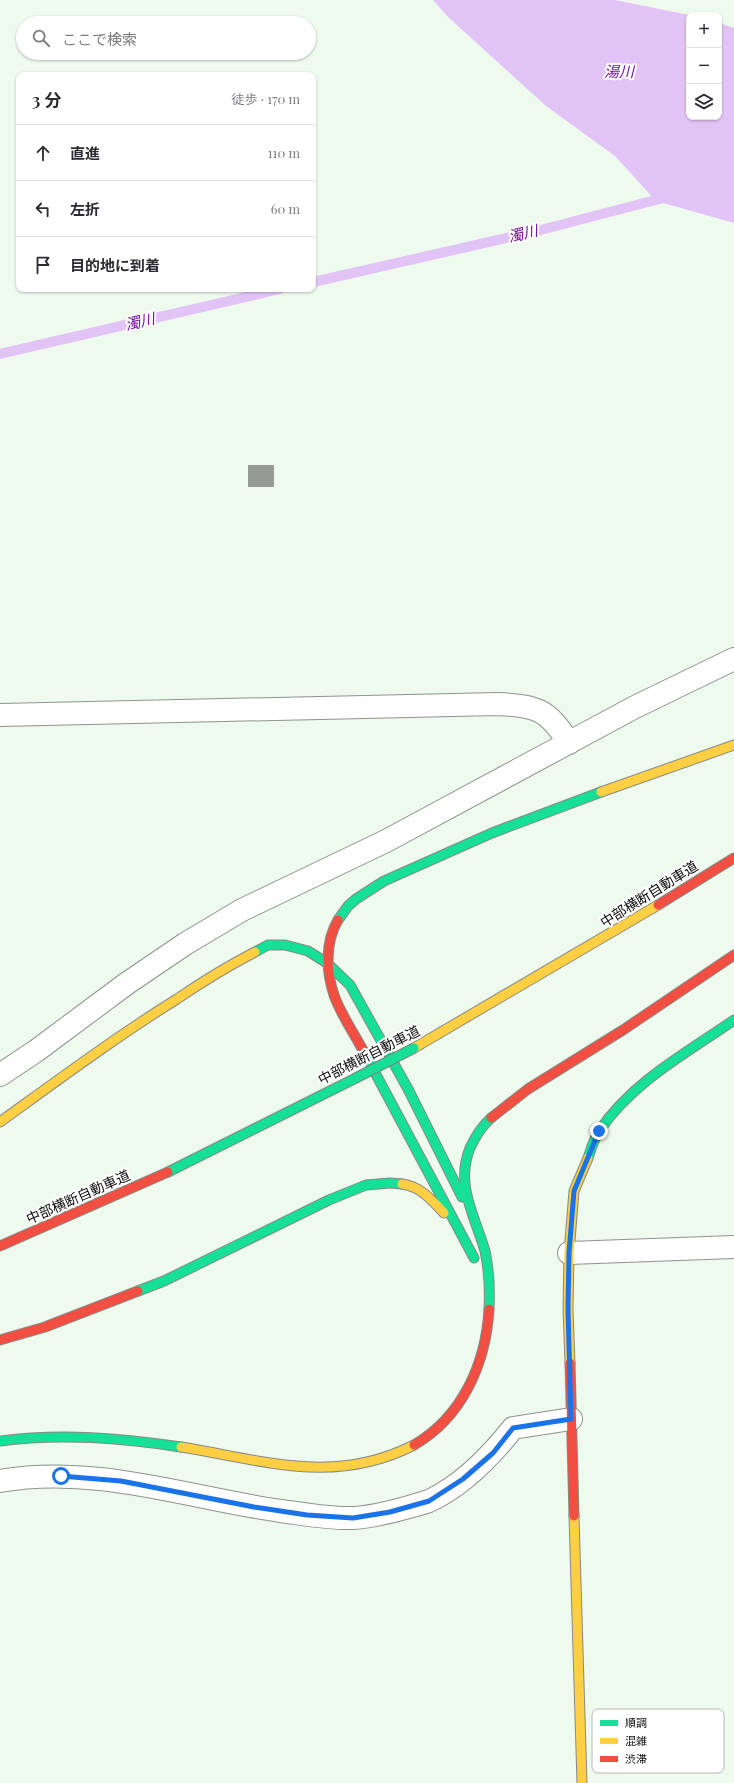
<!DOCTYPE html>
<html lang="ja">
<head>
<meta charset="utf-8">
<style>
	:root { --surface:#fff; --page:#f7f7f7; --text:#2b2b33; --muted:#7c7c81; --line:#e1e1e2 }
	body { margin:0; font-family:"Playfair Display","Noto Sans JP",serif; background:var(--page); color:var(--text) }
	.controls { position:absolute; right:12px; top:12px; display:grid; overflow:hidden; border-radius:8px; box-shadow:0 1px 3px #0004 }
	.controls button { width:36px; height:36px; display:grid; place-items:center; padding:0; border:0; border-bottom:1px solid var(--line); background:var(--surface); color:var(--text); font:20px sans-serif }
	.stop { position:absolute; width:12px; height:12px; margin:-9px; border:3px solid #1a73e8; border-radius:50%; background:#fff }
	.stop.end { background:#1a73e8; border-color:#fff; box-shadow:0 1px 4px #0008 }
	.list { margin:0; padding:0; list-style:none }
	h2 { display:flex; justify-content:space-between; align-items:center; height:52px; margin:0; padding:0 16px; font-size:17px }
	h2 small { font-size:13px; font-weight:400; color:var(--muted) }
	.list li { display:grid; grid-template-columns:26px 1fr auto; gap:12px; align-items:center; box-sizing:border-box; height:56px; padding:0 16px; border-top:1px solid var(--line) }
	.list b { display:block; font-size:15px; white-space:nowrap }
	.list em { font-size:13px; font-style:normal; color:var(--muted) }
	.icon { flex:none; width:22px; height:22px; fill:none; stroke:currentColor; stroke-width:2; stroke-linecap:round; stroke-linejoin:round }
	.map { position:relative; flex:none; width:734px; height:1783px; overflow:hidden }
	.search { position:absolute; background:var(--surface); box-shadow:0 1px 3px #0004; left:16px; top:16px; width:300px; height:44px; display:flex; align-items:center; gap:10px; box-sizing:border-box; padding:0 14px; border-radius:22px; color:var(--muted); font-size:15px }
	.panel { position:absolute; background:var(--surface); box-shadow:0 1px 3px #0004; left:16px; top:72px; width:300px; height:220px; border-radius:8px }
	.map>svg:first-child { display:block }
	.water { fill:#e2c3f6 }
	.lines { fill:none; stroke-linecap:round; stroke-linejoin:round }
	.stream { stroke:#e2c3f6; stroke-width:10 }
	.building { fill:#969c95 }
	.street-casing { stroke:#8e938e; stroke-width:24 }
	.fast-casing { stroke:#858a85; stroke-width:11 }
	.slow-casing { stroke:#858a85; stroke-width:11 }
	.jam-casing { stroke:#858a85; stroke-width:11 }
	.street { stroke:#fdfefd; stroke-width:22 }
	.fast { stroke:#16e098; stroke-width:9 }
	.slow { stroke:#ffcf43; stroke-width:9 }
	.jam { stroke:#f24e42; stroke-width:9 }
	.fast-bridge-casing { stroke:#7c807c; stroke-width:11; stroke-linecap:butt }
	.fast-bridge { stroke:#16e098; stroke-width:9 }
	.route { stroke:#1a73e8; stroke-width:5 }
	.labels { text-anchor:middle; stroke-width:4; stroke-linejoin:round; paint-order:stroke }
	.street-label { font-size:14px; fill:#0c0c0c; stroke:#fff }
	.water-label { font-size:15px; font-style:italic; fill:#740fa3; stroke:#fff }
	.key { fill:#fff; stroke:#b6b6b6; stroke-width:1 }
	.key-label { font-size:11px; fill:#0c0c0c }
</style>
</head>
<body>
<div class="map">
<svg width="734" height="1783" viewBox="0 0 734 1783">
	<rect width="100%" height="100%" fill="#effaef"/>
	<path class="water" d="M 433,0 L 615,0 L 689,15 L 689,117 L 719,117 L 719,23 L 734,28 L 734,223 L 656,201 L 615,156 L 546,106 L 448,17 Z"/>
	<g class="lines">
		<g class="stream">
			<path d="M 313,282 L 533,232 L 667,197"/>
			<path d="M 0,354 L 280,289"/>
		</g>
	</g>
	<rect class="building" x="248" y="465" width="26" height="22"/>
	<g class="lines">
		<defs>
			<g id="street">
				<path d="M 0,715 L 497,704 C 536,706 547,708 569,743"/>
				<path d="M 0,1075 L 36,1051 L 126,984 L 185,944 L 242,910 L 386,841 L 635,707 L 734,659"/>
				<path d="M 569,1253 L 734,1247"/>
				<path d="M 0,1481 C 93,1464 189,1498 281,1511 C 304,1514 329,1519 353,1518 C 372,1517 391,1512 409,1507 C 416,1505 423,1503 429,1501 C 463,1485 490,1457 513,1428 L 571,1419"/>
			</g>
			<g id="fast">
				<path d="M 338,920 L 348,906 L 356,899 L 384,881 L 492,833 L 601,792"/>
				<path d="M 255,952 L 268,945 L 285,945 L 308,951 L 327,963 L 350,985 L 408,1089 L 462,1197"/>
				<path d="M 364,1052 L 474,1258"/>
				<path d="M 588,1158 C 591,1149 594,1138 600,1130 C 632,1082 688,1052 734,1020"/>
				<path d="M 168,1172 L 354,1079"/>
				<path d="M 138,1291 L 164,1281 L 329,1200 L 366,1185 L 390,1183 L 402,1184"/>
				<path d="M 489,1309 C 490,1290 489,1270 485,1251 C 475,1216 455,1185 470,1148 C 475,1137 482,1126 491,1118"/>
				<path d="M 0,1441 C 61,1433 121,1438 181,1447"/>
			</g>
			<g id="slow">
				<path d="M 601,792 L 734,745"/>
				<path d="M 414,1048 L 658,905"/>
				<path d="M 0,1122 C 58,1080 116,1037 177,999 C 202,982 228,966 255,952"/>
				<path d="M 402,1184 C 420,1186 432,1200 444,1213"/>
				<path d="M 570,1363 L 568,1309 L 569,1253 L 574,1191 L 588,1158"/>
				<path d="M 181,1447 C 263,1460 334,1486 414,1445"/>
				<path d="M 574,1516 L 582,1783"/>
			</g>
			<g id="jam">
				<path d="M 658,905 L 734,858"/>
				<path d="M 338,920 C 325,942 326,971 334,995 C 340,1013 355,1035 364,1052"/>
				<path d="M 491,1118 L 528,1089 L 623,1030 L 734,955"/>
				<path d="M 0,1246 L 168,1172"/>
				<path d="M 0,1340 L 45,1327 L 138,1291"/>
				<path d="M 570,1363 L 574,1516"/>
				<path d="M 414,1445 C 462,1417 486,1364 489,1309"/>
			</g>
		</defs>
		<use href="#street" class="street-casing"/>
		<use href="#fast" class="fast-casing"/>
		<use href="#slow" class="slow-casing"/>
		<use href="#jam" class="jam-casing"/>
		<use href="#street" class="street"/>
		<use href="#fast" class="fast"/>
		<use href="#slow" class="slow"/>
		<use href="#jam" class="jam"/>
		<defs>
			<path id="fast-bridge" d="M 354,1079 L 414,1048"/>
		</defs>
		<use href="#fast-bridge" class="fast-bridge-casing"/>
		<use href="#fast-bridge" class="fast-bridge"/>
	</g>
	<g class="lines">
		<path class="route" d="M 61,1476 L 121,1481 L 254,1507 L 307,1515 L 353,1518 L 390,1512 L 429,1501 L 463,1479 L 493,1453 L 513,1428 L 571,1419 L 568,1309 L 569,1253 L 574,1191 L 599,1131"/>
	</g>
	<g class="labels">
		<g class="street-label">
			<text transform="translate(649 894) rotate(-32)" y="5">中部横断自動車道</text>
			<text transform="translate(369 1055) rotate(-27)" y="5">中部横断自動車道</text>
			<text transform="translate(78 1197) rotate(-24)" y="5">中部横断自動車道</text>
		</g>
		<g class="water-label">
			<text x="619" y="77">湯川</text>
			<text transform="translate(523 234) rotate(-13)" y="5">濁川</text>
			<text transform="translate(140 322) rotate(-13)" y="5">濁川</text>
		</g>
	</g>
	<rect x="592" y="1709" width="132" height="64" rx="6" class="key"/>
	<rect x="600" y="1720" width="18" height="6" fill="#16e098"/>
	<rect x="600" y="1738" width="18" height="6" fill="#ffcf43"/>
	<rect x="600" y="1756" width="18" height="6" fill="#f24e42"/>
	<g class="key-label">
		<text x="625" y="1727">順調</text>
		<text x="625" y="1745">混雑</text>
		<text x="625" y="1763">渋滞</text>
	</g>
</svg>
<div class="controls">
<button>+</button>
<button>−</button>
<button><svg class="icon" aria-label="layers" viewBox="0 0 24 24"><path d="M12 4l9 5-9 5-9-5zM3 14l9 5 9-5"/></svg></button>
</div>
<div class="stop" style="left:61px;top:1476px"></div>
<div class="stop end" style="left:599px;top:1131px"></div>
<div class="search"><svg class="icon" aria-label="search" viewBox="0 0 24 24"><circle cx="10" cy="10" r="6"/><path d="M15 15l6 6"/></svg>ここで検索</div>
<section class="panel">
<h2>3 分<small>徒歩 · 170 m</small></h2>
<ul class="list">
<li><svg class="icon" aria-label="ahead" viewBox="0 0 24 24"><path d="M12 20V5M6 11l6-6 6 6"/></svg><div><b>直進</b></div><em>110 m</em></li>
<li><svg class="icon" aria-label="left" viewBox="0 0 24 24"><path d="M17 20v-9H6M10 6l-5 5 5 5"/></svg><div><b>左折</b></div><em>60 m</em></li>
<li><svg class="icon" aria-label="arrive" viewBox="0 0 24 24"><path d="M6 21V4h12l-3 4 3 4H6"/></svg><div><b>目的地に到着</b></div></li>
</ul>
</section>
</div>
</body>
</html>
